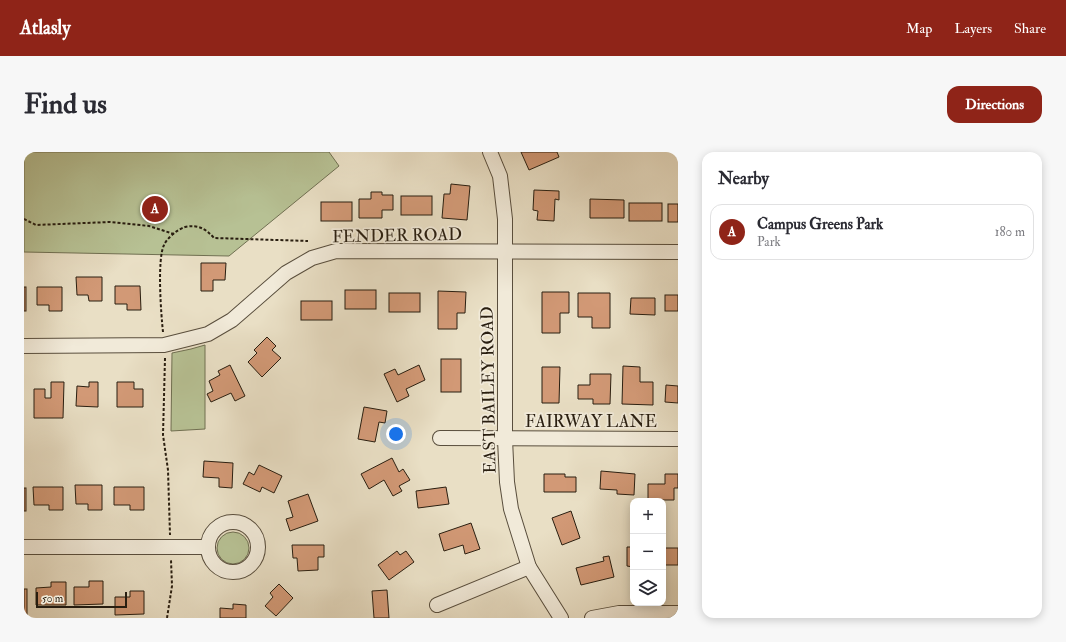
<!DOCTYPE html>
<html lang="en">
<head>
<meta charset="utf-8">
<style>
	:root { --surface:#fff; --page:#f7f7f7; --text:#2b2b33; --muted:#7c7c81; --line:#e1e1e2; --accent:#8f2418 }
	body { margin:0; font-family:"IM FELL Double Pica",serif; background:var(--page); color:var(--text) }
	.controls { position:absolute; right:12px; bottom:12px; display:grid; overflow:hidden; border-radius:8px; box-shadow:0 2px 10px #0003 }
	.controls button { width:36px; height:36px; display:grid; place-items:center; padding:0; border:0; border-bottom:1px solid var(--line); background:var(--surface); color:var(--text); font:20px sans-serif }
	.scale { position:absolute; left:12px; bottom:10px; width:91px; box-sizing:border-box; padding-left:4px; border:2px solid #291e10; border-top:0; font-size:11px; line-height:14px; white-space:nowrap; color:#291e10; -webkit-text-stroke:3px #f1ead9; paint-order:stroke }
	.you { position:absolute; left:372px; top:282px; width:14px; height:14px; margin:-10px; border:3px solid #fff; border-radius:50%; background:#1a73e8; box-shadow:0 0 0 6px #1a73e833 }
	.badge { display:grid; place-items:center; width:26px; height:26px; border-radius:50%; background:var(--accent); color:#fff; font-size:13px; font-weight:700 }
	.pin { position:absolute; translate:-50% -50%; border:2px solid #fff; box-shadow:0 1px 4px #0006 }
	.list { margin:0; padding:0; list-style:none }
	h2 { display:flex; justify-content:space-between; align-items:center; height:52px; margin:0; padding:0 16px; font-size:17px }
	h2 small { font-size:13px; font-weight:400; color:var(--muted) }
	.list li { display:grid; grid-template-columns:26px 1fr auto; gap:12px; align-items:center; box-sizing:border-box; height:56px; margin:0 8px 8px; padding:0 8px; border:1px solid var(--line); border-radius:12px }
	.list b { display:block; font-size:15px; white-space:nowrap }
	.list p { margin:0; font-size:13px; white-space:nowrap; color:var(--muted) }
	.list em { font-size:13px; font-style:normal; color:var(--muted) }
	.icon { flex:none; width:22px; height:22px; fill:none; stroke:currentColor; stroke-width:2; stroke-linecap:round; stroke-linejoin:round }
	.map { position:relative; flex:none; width:654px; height:466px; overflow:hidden; border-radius:12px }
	header { display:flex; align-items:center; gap:24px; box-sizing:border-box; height:56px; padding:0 20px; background:var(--accent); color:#fff }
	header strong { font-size:19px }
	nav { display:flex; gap:22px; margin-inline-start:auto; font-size:14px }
	.intro { display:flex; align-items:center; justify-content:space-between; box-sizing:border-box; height:96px; padding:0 24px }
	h1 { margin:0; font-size:28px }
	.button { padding:10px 18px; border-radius:12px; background:var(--accent); color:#fff; font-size:14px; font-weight:700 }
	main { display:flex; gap:24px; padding:0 24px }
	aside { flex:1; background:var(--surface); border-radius:12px; box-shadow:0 2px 10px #0003 }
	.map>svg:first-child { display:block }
	.green { fill:#b7c194; stroke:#707052 }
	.building { fill:#d29976; stroke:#291e10 }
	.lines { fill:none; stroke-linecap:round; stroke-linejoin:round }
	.minor-casing { stroke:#594e3d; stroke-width:16 }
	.path { stroke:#291e10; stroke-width:2; stroke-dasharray:3 2; stroke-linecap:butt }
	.minor { stroke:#f1ead9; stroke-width:14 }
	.labels { text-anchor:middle; stroke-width:3.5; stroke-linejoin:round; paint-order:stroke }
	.street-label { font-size:17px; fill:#291e10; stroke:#f1ead9 }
</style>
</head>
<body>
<header>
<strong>Atlasly</strong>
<nav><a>Map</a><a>Layers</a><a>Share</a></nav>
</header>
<div class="intro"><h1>Find us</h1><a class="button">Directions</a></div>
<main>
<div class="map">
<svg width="654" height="466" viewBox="0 0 654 466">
	<rect width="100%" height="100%" fill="#e9dfc5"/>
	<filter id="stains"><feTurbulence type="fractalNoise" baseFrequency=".005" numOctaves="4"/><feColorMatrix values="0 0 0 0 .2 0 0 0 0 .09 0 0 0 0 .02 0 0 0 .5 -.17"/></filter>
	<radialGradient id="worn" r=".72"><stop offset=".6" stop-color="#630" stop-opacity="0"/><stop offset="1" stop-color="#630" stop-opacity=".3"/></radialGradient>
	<g class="green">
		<path d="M 0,0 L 305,0 L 315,14 L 205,104 L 0,100 Z"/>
		<path d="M 181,193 L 181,277 L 147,279 L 148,201 L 167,197 Z"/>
		<circle cx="209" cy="396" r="16"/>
	</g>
	<g class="building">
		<path d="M 497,0 L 533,0 L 535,5 L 505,18 Z"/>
		<path d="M 427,32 L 446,34 L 443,68 L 418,66 L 420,42 L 426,42 Z"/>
		<path d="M 510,38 L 535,39 L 535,48 L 531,47 L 530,69 L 513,68 L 514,59 L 509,58 Z"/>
		<path d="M 347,40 L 358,40 L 358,43 L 369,43 L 369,58 L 358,58 L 358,66 L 335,66 L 335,47 L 347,47 Z"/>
		<rect x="377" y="44" width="31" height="19"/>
		<path d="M 566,47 L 600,48 L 600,66 L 566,66 Z"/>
		<rect x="297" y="50" width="31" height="19"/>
		<rect x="605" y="51" width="33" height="18"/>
		<rect x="644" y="52" width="10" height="18"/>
		<path d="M 177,111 L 202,111 L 201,128 L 189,128 L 189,139 L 177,139 Z"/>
		<path d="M 52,125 L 78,125 L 78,149 L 65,149 L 64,143 L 53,143 Z"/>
		<path d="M 91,134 L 116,134 L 117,158 L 103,158 L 103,152 L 91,152 Z"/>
		<rect x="0" y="135" width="2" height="24"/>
		<path d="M 13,135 L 38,135 L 38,159 L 25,159 L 25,153 L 13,153 Z"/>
		<rect x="321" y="138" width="31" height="19"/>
		<path d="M 414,139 L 442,140 L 441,161 L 433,161 L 433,177 L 414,177 Z"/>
		<path d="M 518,140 L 545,140 L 545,161 L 536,161 L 536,181 L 518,181 Z"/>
		<rect x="365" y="141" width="31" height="19"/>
		<path d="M 554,141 L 586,141 L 586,176 L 568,176 L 568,165 L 554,165 Z"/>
		<rect x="641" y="143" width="13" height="16"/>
		<path d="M 607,146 L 631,146 L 631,163 L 606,162 Z"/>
		<rect x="277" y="149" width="31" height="19"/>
		<path d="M 243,185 L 252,194 L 248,198 L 257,206 L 238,225 L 224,210 L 233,201 L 230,198 Z"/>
		<rect x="417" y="207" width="20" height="33"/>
		<path d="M 206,213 L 221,244 L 211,249 L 207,241 L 187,250 L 183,242 L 189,239 L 185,229 L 196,223 L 194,219 Z"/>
		<path d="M 395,213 L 401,228 L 382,237 L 385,244 L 373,250 L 360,222 L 371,217 L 374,223 Z"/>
		<path d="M 599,214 L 616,215 L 616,230 L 629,230 L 629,253 L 598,252 Z"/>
		<path d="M 518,215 L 536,215 L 535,251 L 518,251 Z"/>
		<path d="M 566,222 L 587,222 L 586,252 L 569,252 L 569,247 L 554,247 L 554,233 L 566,233 Z"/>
		<path d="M 27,230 L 40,230 L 39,266 L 10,266 L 10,237 L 21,237 L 21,246 L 27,246 Z"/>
		<path d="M 65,230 L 74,230 L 74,255 L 52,254 L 53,234 L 65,235 Z"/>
		<path d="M 93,230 L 110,230 L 110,237 L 119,237 L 119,255 L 93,255 Z"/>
		<path d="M 642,233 L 654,234 L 654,251 L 641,250 Z"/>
		<path d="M 340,255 L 363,259 L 361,271 L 355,270 L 351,290 L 334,287 Z"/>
		<path d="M 368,306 L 375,320 L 379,317 L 386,328 L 375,334 L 378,339 L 369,344 L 360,328 L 345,337 L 337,322 Z"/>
		<path d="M 180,309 L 209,311 L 208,336 L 195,335 L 195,326 L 179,325 Z"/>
		<path d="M 235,313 L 258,324 L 250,341 L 238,335 L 236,340 L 219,332 L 225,320 L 230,323 Z"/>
		<path d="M 577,319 L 611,322 L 610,343 L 593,342 L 593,338 L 576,337 Z"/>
		<path d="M 520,322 L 541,322 L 541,325 L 552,325 L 552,340 L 520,340 Z"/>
		<path d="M 641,322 L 654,322 L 654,336 L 650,336 L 650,348 L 624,348 L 624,332 L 641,332 Z"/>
		<path d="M 51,333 L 78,333 L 78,358 L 64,358 L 64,352 L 52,352 Z"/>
		<path d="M 9,335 L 39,335 L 39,358 L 25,358 L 25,353 L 10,353 Z"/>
		<path d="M 90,335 L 120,335 L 120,358 L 106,358 L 106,353 L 90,353 Z"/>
		<path d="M 422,335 L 425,352 L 394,356 L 392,339 Z"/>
		<rect x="0" y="336" width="2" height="23"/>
		<path d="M 284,342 L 294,369 L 266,379 L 262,367 L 269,365 L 264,349 Z"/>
		<path d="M 547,359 L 556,386 L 538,393 L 528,366 Z"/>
		<path d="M 447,371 L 456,397 L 441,402 L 439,393 L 420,399 L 415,382 Z"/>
		<path d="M 268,393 L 300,393 L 300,405 L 294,405 L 294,418 L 274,419 L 273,406 L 269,406 Z"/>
		<path d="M 603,395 L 609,395 L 609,415 L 603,414 Z"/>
		<rect x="641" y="396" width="13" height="17"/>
		<path d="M 373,399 L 376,403 L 382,399 L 390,410 L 365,428 L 354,413 Z"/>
		<path d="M 585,404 L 590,425 L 557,433 L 552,416 L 580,409 L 579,405 Z"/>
		<path d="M 65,429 L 79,429 L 79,452 L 50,453 L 50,435 L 65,435 Z"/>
		<path d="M 27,430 L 42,430 L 42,453 L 12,453 L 12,436 L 27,435 Z"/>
		<path d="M 255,432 L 269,446 L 252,464 L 241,454 L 249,445 L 246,441 Z"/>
		<rect x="0" y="437" width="3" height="29"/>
		<path d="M 363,438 L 365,466 L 350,466 L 348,439 Z"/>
		<path d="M 106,439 L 120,439 L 120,462 L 91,463 L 91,445 L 106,445 Z"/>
		<path d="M 209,452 L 222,453 L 222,466 L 196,466 L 196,456 L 209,457 Z"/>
	</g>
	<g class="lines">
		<defs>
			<g id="minor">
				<path d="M 466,0 L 476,24 L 481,67 L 481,287 L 483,330 L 487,357 L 505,415 L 537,466"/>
				<path d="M 0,194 L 140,193 L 184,182 L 208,168 L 262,121 L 288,106 L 312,99 L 654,100"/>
				<path d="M 416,286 L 654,287"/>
				<circle cx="209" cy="395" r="25"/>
				<path d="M 0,395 L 184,395"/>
				<path d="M 413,453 L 505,415"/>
				<path d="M 568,466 L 595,461 L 654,461"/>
			</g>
		</defs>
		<use href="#minor" class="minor-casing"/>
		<g class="path">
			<path d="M 0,67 L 12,73 L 86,70 L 125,74 L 150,82"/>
			<path d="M 139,180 C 137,162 133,107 140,93 C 143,86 154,77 161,75 C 174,72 182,77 190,86 L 284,89"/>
			<path d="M 141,206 L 139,283 L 144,318 L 146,383"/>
			<path d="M 143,466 L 148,434 L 147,408"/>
		</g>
		<use href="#minor" class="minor"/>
	</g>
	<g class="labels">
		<g class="street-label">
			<text transform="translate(373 83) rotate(-1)" y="6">FENDER ROAD</text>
			<text transform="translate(464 238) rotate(-91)" y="6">EAST BAILEY ROAD</text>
			<text x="567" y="275">FAIRWAY LANE</text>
		</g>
	</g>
	<rect width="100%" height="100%" filter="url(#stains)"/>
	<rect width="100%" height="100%" fill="url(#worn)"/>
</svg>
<div class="controls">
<button>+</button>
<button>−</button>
<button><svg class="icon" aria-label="layers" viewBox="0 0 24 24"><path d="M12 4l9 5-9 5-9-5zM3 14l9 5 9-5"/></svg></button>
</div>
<div class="scale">50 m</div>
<div class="you"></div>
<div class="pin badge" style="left:131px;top:57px">A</div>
</div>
<aside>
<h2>Nearby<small></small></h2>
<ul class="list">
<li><span class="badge">A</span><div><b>Campus Greens Park</b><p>Park</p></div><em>180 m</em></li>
</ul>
</aside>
</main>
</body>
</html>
